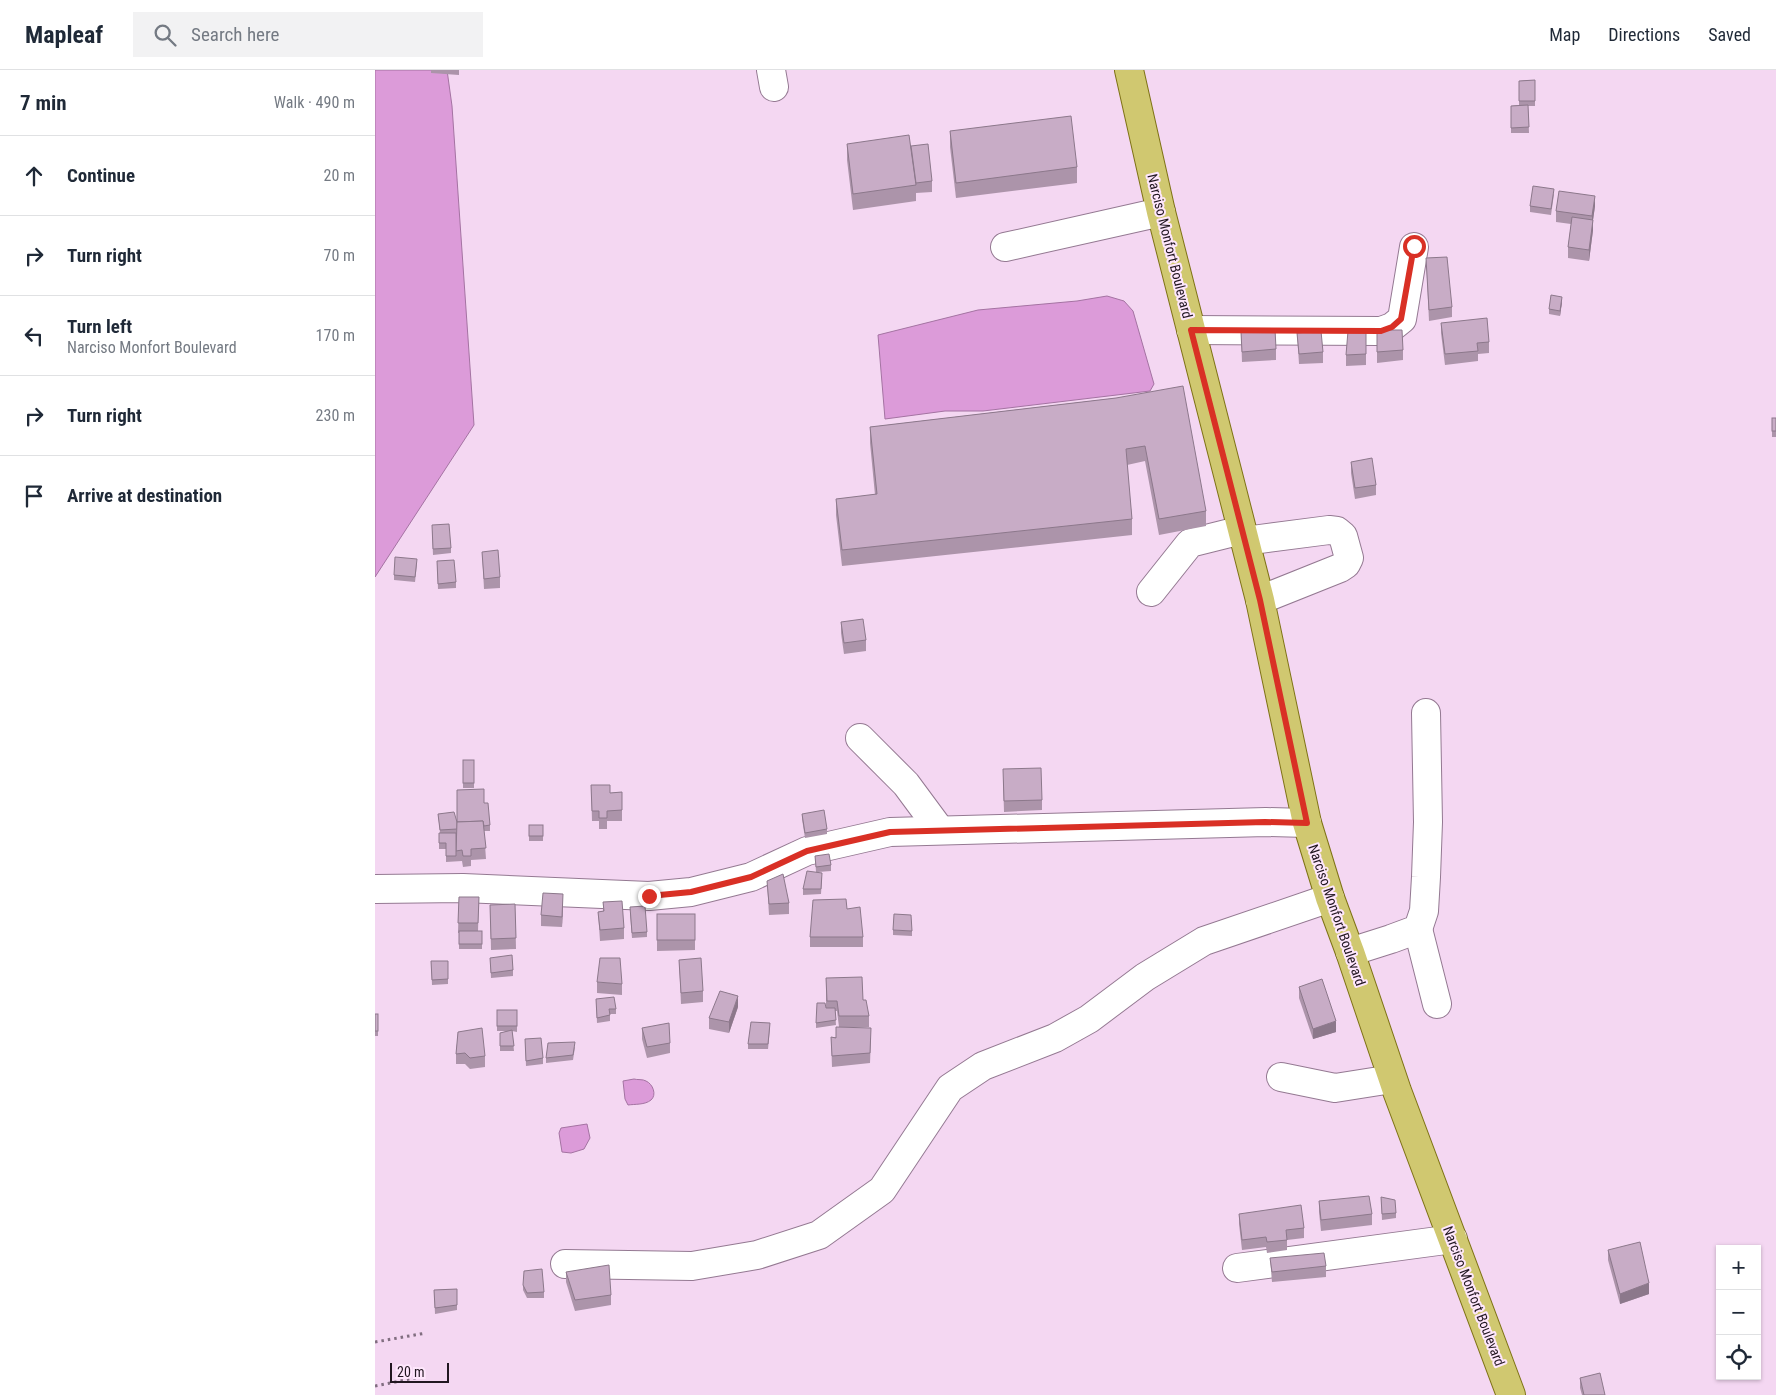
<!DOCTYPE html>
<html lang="en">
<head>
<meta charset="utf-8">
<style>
	:root { --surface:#fff; --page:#f2f2f3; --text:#1f2937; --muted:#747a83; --line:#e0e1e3 }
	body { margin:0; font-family:"Roboto Condensed",sans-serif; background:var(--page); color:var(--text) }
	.controls { position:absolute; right:15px; bottom:15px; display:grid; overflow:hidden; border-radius:0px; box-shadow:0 1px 4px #0004 }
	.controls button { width:45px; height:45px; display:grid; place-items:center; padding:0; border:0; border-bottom:1px solid var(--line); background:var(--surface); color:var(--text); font:25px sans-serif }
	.scale { position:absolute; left:15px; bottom:12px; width:59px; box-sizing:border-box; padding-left:5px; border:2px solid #211620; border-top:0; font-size:14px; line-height:18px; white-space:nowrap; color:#211620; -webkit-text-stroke:4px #fee7fc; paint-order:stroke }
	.stop { position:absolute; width:15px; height:15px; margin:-11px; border:4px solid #d93025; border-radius:50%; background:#fff }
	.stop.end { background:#d93025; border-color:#fff; box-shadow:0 1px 5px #0008 }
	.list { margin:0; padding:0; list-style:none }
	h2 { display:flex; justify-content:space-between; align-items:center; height:65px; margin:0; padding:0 20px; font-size:21px }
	h2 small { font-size:16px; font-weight:400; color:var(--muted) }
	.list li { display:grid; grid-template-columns:32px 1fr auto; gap:15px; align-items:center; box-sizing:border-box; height:80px; padding:0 20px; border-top:1px solid var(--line) }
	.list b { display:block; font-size:19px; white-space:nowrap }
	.list p { margin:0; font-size:16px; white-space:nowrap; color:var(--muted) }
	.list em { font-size:16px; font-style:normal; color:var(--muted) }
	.icon { flex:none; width:28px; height:28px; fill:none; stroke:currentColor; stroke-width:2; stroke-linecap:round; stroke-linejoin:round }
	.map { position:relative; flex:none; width:1401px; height:1325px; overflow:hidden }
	header { display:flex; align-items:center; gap:30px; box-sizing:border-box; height:70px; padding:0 25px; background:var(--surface); border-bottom:1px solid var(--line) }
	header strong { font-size:24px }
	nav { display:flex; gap:28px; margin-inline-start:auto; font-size:18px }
	.search { width:350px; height:45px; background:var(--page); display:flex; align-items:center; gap:12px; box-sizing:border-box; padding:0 18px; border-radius:0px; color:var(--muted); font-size:19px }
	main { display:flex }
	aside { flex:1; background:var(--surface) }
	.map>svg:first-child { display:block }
	.water { fill:#dc9bd9; stroke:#a473a2 }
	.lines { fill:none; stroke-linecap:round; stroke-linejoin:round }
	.minor-casing { stroke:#947992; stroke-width:30 }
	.major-casing { stroke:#7e7216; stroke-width:30 }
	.path { stroke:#816e80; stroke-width:3; stroke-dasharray:2.5 4; stroke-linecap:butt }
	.minor { stroke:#fff; stroke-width:28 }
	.major { stroke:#d0c870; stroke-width:28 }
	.wall { fill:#ac94aa }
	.shaded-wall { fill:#8c788b }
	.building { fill:#c8acc6; stroke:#8c788b }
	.route { stroke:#d93025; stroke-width:6 }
	.labels { text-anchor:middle; stroke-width:4; stroke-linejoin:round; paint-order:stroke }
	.street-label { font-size:14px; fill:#211620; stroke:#fee7fc }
</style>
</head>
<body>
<header>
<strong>Mapleaf</strong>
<div class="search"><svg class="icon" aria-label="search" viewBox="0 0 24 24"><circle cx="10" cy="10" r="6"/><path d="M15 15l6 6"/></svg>Search here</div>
<nav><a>Map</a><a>Directions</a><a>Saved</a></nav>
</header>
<main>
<aside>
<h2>7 min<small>Walk · 490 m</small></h2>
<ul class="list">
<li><svg class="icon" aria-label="ahead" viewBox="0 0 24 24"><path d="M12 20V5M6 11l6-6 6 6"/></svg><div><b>Continue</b></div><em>20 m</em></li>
<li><svg class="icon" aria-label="right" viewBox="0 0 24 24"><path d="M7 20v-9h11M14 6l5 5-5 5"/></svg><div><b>Turn right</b></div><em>70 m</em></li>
<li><svg class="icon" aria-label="left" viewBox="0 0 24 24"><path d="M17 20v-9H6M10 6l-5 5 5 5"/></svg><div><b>Turn left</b><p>Narciso Monfort Boulevard</p></div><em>170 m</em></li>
<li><svg class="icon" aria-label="right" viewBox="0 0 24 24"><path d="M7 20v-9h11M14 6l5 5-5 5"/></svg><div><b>Turn right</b></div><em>230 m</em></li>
<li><svg class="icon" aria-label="arrive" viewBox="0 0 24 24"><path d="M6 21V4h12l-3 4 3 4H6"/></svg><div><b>Arrive at destination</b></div></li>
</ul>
</aside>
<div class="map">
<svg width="1401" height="1325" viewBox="0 0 1401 1325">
	<rect width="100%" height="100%" fill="#f4d7f2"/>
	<g class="water">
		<path d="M 0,0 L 72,0 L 77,36 L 99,355 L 0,507 Z"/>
		<path d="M 732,226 L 749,231 L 758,241 L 779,314 L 775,321 L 608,341 L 570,341 L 510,349 L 503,265 L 603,240 L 702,231 Z"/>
		<path d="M 259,1009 C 262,1010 268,1009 271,1011 C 278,1014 282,1025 276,1030 C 270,1035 260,1034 253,1035 L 250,1029 L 248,1011 Z"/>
		<path d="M 212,1054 L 215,1068 L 209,1079 L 196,1083 L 187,1082 L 184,1063 L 186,1058 Z"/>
	</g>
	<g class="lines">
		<defs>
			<g id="minor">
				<path d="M 396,0 L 399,17"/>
				<path d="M 630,177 L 786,142"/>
				<path d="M 816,260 L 1006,261 L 1017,257 L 1027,249 L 1039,177"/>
				<path d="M 870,471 L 954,460 L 962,461 L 968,466 L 974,488 L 971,494 L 965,498 L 885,530"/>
				<path d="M 776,522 L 815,473 L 867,460"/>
				<path d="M 485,668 L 531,714 L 565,760"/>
				<path d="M 0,819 L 88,818 L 274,826 L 316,822 L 376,807 L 432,781 L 515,762 L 891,752 L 932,753"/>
				<path d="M 1043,859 L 1062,934"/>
				<path d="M 975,882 L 1016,869 L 1043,859 L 1049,841 L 1051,807 L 1053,752 L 1051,643"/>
				<path d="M 906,1007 L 960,1018 L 1017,1009"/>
				<path d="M 190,1194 L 317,1196 L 382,1185 L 444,1165 L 507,1120 L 575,1018 L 608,996 L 680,968 L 714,949 L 770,907 L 829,871 L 955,828"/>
				<path d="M 862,1198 L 1078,1169"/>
			</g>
			<path id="major" d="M 754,0 L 786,142 L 885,530 L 932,753 L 955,828 L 975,882 L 1022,1021 L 1136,1325"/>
		</defs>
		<use href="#minor" class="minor-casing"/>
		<use href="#major" class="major-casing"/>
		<g class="path">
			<path d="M 0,1272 L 51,1263"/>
			<path d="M 0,1316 L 45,1307"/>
		</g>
		<use href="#minor" class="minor"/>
		<use href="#major" class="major"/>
	</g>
	<g class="wall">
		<path d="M 56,0 L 84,0 L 84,5 L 56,3 Z"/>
		<path d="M 1160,10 L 1160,36 L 1153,36 L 1154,63 L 1136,63 L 1136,36 L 1144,35 L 1144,11 Z"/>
		<path d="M 575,61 L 702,97 L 702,113 L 581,128 L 575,77 Z"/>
		<path d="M 472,74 L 536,77 L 557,111 L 557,122 L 541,123 L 541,131 L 478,140 L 472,90 Z"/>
		<path d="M 1179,124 L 1176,145 L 1155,142 L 1155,136 Z"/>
		<path d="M 1220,136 L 1218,150 L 1218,160 L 1214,191 L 1193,188 L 1193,177 L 1196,154 L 1181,152 L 1181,141 Z"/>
		<path d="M 1051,188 L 1077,237 L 1077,247 L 1054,251 Z"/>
		<path d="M 1187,232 L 1185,246 L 1174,244 L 1174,239 Z"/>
		<path d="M 1066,253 L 1114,272 L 1114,283 L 1103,284 L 1103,291 L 1070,295 L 1066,263 Z"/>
		<path d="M 1002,260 L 1028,280 L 1028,290 L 1002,293 Z"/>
		<path d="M 991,261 L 991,295 L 971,296 L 971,285 Z"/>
		<path d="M 866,262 L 901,279 L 901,290 L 867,292 Z"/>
		<path d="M 922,263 L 948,282 L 948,293 L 924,294 Z"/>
		<path d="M 741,328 L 831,441 L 831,456 L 784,465 L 770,391 L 752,395 L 757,449 L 757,465 L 467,496 L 461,445 L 461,429 L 500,425 L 495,373 L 495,357 Z"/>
		<rect x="1397" y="348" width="4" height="19"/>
		<path d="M 976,392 L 1001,415 L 1001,425 L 980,429 L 976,403 Z"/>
		<path d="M 57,460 L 76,478 L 76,483 L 58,485 Z"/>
		<path d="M 107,482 L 125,507 L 125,518 L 109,519 Z"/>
		<path d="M 62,491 L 81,512 L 81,518 L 63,519 Z"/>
		<path d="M 42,494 L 40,512 L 19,510 L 19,505 Z"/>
		<path d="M 466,552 L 491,570 L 491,581 L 469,584 L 466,563 Z"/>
		<rect x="88" y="690" width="11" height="28"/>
		<path d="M 628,710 L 667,730 L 667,740 L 629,742 Z"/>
		<path d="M 216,715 L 235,723 L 247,722 L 247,751 L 232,751 L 232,759 L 224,759 L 224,751 L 217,751 Z"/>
		<path d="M 109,733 L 115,755 L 115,761 L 109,761 L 111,789 L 96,790 L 96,796 L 88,797 L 87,791 L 71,792 L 71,779 L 64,779 L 64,763 L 65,763 L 63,744 L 82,752 Z"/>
		<path d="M 427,744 L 452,759 L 452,764 L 430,768 L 427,749 Z"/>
		<rect x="154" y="755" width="14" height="16"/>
		<path d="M 440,786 L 456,795 L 456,801 L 443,802 L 447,808 L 446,824 L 428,825 L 428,819 L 441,802 Z"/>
		<path d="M 392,811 L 414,833 L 414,844 L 394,845 Z"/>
		<path d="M 84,827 L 104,827 L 103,861 L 107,861 L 107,879 L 84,879 L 84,863 L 83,863 Z"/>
		<path d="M 228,832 L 249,858 L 249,869 L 225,871 L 223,842 L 228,841 Z"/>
		<path d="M 140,834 L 141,879 L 116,880 L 115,835 Z"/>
		<path d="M 188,835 L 187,857 L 166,856 L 166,845 Z"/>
		<path d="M 472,839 L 488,867 L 488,877 L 435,877 L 435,867 Z"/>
		<path d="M 255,843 L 272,862 L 272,867 L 257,868 Z"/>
		<path d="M 282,844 L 320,844 L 320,880 L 282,881 Z"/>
		<path d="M 518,860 L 537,861 L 537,866 L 518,865 Z"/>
		<path d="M 115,888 L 138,900 L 138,906 L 116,908 Z"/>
		<path d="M 304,890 L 328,921 L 328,932 L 306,934 Z"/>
		<path d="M 56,891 L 73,891 L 73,914 L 57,915 Z"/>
		<path d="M 451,908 L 488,930 L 494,946 L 494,957 L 464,957 L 462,941 L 460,941 L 461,955 L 441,958 L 441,953 L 451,938 Z"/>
		<path d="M 222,912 L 247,914 L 247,925 L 222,923 Z"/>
		<path d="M 924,917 L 961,962 L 938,969 L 924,928 Z"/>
		<path d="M 221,929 L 241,939 L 241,944 L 235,944 L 235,951 L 222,953 Z"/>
		<path d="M 363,937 L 354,963 L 334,959 L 334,948 Z"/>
		<path d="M 122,940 L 142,940 L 142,962 L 137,961 L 139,981 L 125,981 L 125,963 L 132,961 L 122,961 Z"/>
		<rect x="0" y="944" width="3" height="22"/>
		<path d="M 267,958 L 295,973 L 295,983 L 272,988 L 267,969 Z"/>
		<path d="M 395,958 L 393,979 L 373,979 L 373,974 Z"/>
		<path d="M 83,962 L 110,986 L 110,997 L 95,999 L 90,994 L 81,994 L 81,984 Z"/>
		<path d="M 456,967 L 496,968 L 495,993 L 457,997 Z"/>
		<path d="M 150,969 L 168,988 L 168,994 L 151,996 Z"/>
		<path d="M 200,977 L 198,990 L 171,993 L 171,988 Z"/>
		<path d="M 1006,1127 L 1021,1143 L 1021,1148 L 1007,1150 Z"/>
		<path d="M 944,1131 L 997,1144 L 997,1155 L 946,1161 L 944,1142 Z"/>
		<path d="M 864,1144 L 929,1158 L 929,1168 L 912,1170 L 912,1180 L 892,1183 L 891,1177 L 867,1180 L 864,1154 Z"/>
		<path d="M 1233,1180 L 1274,1224 L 1245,1234 L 1233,1190 Z"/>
		<path d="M 895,1188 L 951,1196 L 951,1207 L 897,1212 Z"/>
		<path d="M 191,1202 L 236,1225 L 236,1235 L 200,1241 L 191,1212 Z"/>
		<path d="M 148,1215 L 169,1222 L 169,1228 L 152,1228 L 148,1220 Z"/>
		<path d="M 82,1219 L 82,1240 L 60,1244 L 59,1220 Z"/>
		<path d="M 1205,1308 L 1230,1325 L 1207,1325 L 1205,1318 Z"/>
	</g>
	<g class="shaded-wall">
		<path d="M 1220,126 L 1220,136 L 1217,157 L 1217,146 Z"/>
		<path d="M 1218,150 L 1218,160 L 1214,191 L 1214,180 Z"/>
		<path d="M 1187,227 L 1187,232 L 1185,246 L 1185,241 Z"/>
		<path d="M 188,824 L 188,835 L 187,857 L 187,847 Z"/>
		<path d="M 363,926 L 363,937 L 354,963 L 354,952 Z"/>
		<path d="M 961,951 L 961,962 L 938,969 L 938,959 Z"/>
		<path d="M 1274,1213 L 1274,1224 L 1245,1234 L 1245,1224 Z"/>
	</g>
	<g class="building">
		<path d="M 1160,10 L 1160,31 L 1144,31 L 1144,11 Z"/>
		<path d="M 1153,35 L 1154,57 L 1136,58 L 1136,36 Z"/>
		<path d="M 696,46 L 702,97 L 581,113 L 575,61 Z"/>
		<path d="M 534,65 L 541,115 L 478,124 L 472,74 Z"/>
		<path d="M 553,74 L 557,111 L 541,113 L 536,76 Z"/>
		<path d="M 1158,116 L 1179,119 L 1176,139 L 1155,136 Z"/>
		<path d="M 1184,121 L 1220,126 L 1217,146 L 1181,141 Z"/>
		<path d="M 1197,147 L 1218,150 L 1214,180 L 1193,177 Z"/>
		<path d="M 1072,187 L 1077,237 L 1054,240 L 1051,188 Z"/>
		<path d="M 1176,225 L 1187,227 L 1185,241 L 1174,239 Z"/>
		<path d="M 1112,248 L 1114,272 L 1102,273 L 1103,281 L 1070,284 L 1066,253 Z"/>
		<path d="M 900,259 L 901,279 L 867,282 L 866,262 Z"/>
		<path d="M 1002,260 L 1027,260 L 1028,280 L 1002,282 Z"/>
		<path d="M 946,261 L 948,282 L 924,284 L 922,263 Z"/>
		<path d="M 973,261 L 991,261 L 991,284 L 971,285 Z"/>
		<path d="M 808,316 L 831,441 L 784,449 L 770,376 L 751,379 L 757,449 L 467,480 L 461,429 L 502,424 L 495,357 L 741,328 Z"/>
		<rect x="1397" y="348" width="4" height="13"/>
		<path d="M 997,388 L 1001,415 L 980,418 L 976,392 Z"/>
		<path d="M 74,454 L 76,478 L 58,479 L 57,455 Z"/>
		<path d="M 123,480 L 125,507 L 109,509 L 107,482 Z"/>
		<path d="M 20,487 L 42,489 L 40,507 L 19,505 Z"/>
		<path d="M 79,490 L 81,512 L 63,514 L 62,491 Z"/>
		<path d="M 488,549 L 491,570 L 469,573 L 466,552 Z"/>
		<rect x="88" y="690" width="11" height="23"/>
		<path d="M 666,698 L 667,730 L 629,731 L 628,699 Z"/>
		<path d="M 216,715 L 235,715 L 235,723 L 247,722 L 247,740 L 232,741 L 232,748 L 224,748 L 224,741 L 217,741 Z"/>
		<path d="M 109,719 L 109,733 L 113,733 L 115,755 L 109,756 L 108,751 L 82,752 L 82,759 L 65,760 L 63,744 L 79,742 L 82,752 L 82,720 Z"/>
		<path d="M 449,740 L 452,759 L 430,763 L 427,744 Z"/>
		<path d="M 108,751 L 111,778 L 96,779 L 96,786 L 88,786 L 87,780 L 81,781 L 82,752 Z"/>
		<rect x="154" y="755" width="14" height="11"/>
		<path d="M 64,763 L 81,763 L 81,786 L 71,786 L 71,773 L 64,773 Z"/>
		<path d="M 454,784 L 456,795 L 441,797 L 440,786 Z"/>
		<path d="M 432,801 L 447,803 L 446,819 L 428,819 Z"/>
		<path d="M 408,804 L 414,833 L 394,834 L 392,811 Z"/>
		<path d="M 168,823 L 188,824 L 187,847 L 166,845 Z"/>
		<path d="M 84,827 L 104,827 L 103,853 L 83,853 Z"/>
		<path d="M 471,829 L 472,839 L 485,837 L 488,867 L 435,867 L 438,830 Z"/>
		<path d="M 247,831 L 249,858 L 225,860 L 223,842 L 229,841 L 228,832 Z"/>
		<path d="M 140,834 L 141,868 L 116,869 L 115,835 Z"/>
		<path d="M 270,836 L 272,862 L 257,863 L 255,837 Z"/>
		<rect x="282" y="844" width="38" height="26"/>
		<path d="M 519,844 L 536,845 L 537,861 L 518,860 Z"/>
		<rect x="84" y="861" width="23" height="13"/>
		<path d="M 137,885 L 138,900 L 116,903 L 115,888 Z"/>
		<path d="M 225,888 L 245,888 L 247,914 L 222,912 Z"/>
		<path d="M 326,888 L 328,921 L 306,923 L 304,890 Z"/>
		<path d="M 56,891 L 73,891 L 73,909 L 57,910 Z"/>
		<path d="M 487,907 L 488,930 L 491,930 L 494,946 L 464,946 L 462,931 L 452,931 L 451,908 Z"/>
		<path d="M 947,909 L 961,951 L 938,959 L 924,917 Z"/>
		<path d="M 345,921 L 363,926 L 354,952 L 334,948 Z"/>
		<path d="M 239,927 L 241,939 L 234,939 L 235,945 L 222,948 L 221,929 Z"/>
		<path d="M 442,933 L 450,933 L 451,938 L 460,938 L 461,950 L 441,953 Z"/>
		<rect x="122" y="940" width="20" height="16"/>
		<rect x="0" y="944" width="3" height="17"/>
		<path d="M 376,952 L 395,953 L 393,974 L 373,974 Z"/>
		<path d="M 294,953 L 295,973 L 272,977 L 267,958 Z"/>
		<path d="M 461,957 L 496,958 L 495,983 L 457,986 L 456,967 L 461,968 Z"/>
		<path d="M 107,958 L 110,986 L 95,988 L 90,983 L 81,984 L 83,962 Z"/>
		<path d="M 137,960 L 139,976 L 125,976 L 125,963 Z"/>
		<path d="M 166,968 L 168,988 L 151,991 L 150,969 Z"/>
		<path d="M 200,972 L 198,985 L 171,988 L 173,973 Z"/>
		<path d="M 994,1126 L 997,1144 L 946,1150 L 944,1131 Z"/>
		<path d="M 1006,1127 L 1020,1130 L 1021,1143 L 1007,1144 Z"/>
		<path d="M 926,1135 L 929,1158 L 911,1160 L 912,1170 L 892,1172 L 891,1167 L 867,1170 L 864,1144 Z"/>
		<path d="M 1265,1172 L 1274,1213 L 1245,1224 L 1233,1180 Z"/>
		<path d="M 949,1183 L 951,1196 L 897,1202 L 895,1188 Z"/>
		<path d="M 234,1195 L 236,1225 L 200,1230 L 191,1202 Z"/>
		<path d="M 167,1199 L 169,1222 L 152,1223 L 148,1215 L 149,1201 Z"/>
		<path d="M 82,1219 L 82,1235 L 60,1238 L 59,1220 Z"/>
		<path d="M 1225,1303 L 1230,1325 L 1209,1325 L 1205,1308 Z"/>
	</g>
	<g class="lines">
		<path class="route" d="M 274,826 L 316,822 L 376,807 L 432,781 L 515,762 L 890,752 L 932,753 L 885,530 L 816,260 L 1006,261 L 1017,257 L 1026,249 L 1039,176"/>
	</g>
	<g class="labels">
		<g class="street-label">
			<text transform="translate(795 176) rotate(76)" y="5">Narciso Monfort Boulevard</text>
			<text transform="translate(962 845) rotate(71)" y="5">Narciso Monfort Boulevard</text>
			<text transform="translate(1099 1226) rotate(69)" y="5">Narciso Monfort Boulevard</text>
		</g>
	</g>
</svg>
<div class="controls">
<button>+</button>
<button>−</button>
<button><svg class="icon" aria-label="locate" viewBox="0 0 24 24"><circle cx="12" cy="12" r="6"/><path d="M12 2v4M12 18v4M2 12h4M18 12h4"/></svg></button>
</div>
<div class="scale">20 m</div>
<div class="stop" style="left:1039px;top:176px"></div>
<div class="stop end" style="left:274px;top:826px"></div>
</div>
</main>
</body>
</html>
